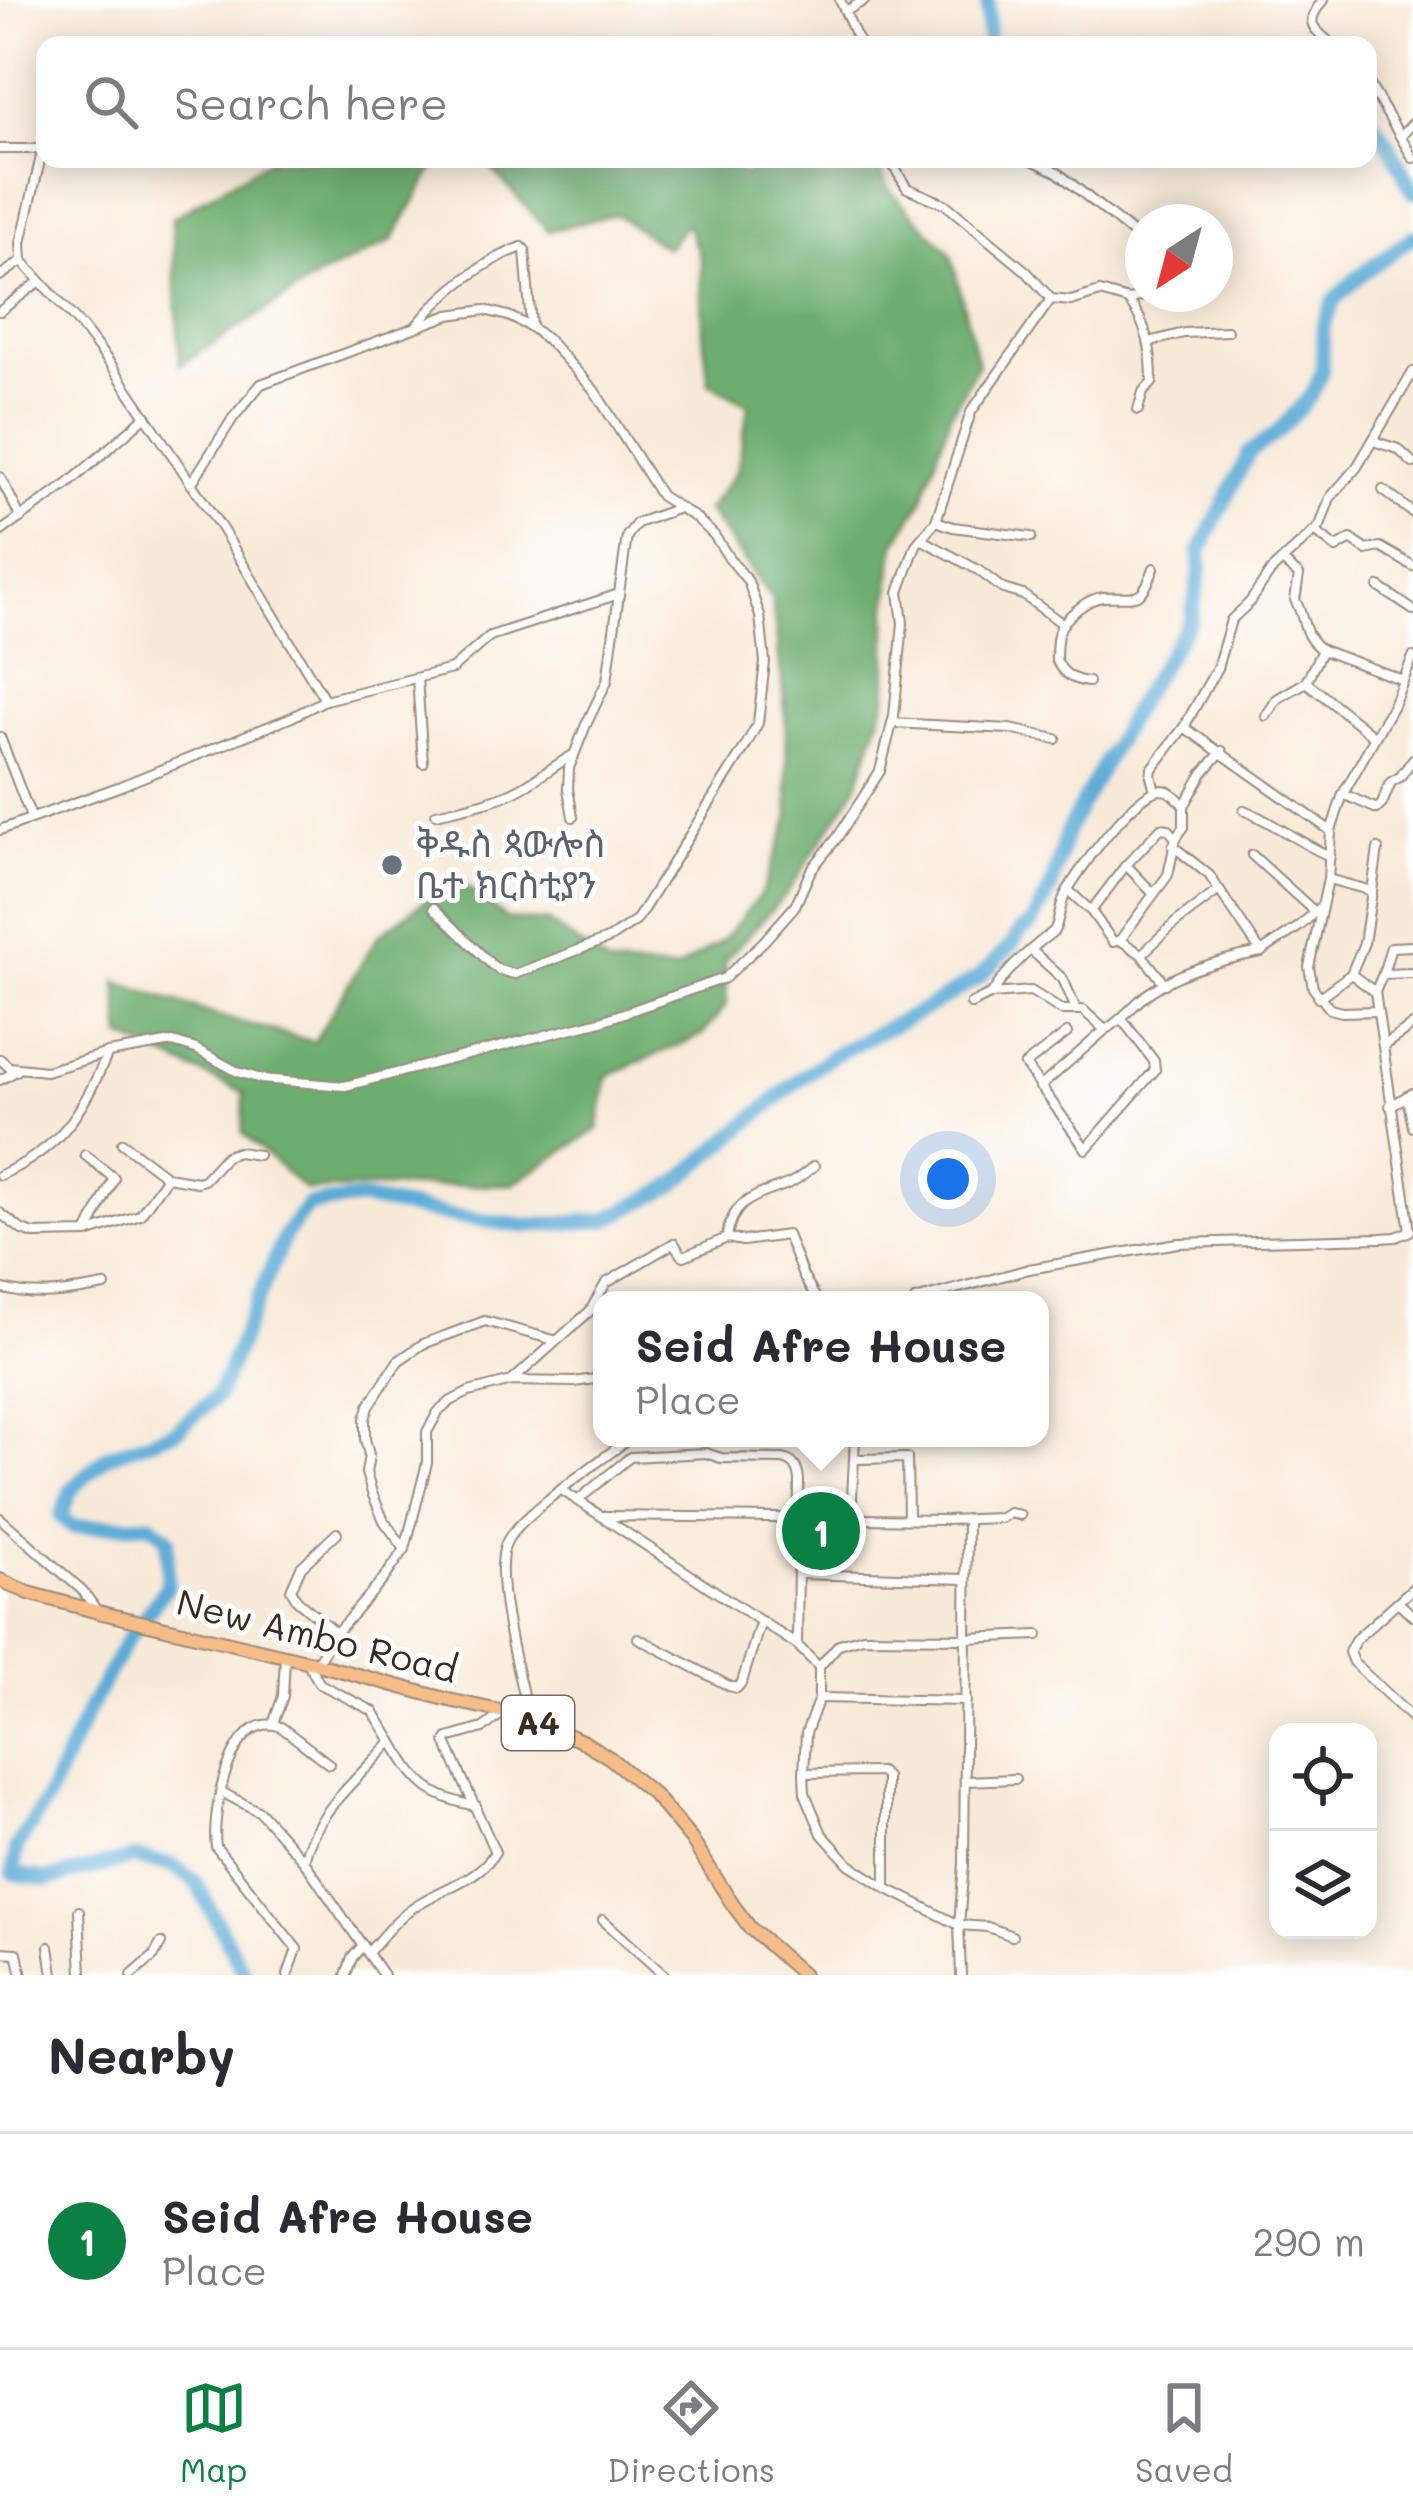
<!DOCTYPE html>
<html lang="en">
<head>
<meta charset="utf-8">
<style>
	:root { --surface:#fff; --page:#f7f7f7; --text:#2b2b33; --muted:#7c7c81; --line:#e1e1e2; --accent:#0b8043 }
	body { margin:0; font-family:Mali,"Noto Sans Ethiopic",sans-serif; background:var(--page); color:var(--text) }
	.controls { position:absolute; right:36px; bottom:36px; display:grid; overflow:hidden; border-radius:24px; box-shadow:0 6px 30px #0003 }
	.controls button { width:108px; height:108px; display:grid; place-items:center; padding:0; border:0; border-bottom:3px solid var(--line); background:var(--surface); color:var(--text); font:60px sans-serif }
	.compass { position:absolute; left:1125px; top:204px; width:108px; height:108px; border-radius:50%; background:var(--surface); box-shadow:0 6px 30px #0003; rotate:216deg }
	.you { position:absolute; left:948px; top:1179px; width:42px; height:42px; margin:-30px; border:9px solid #fff; border-radius:50%; background:#1a73e8; box-shadow:0 0 0 18px #1a73e833 }
	.badge { display:grid; place-items:center; width:78px; height:78px; border-radius:50%; background:var(--accent); color:#fff; font-size:39px; font-weight:700 }
	.pin { position:absolute; translate:-50% -50%; border:6px solid #fff; box-shadow:0 3px 12px #0006 }
	.popup { position:absolute; left:593px; top:1291px; width:456px; height:156px; box-sizing:border-box; display:grid; place-content:center; border-radius:24px; background:var(--surface); filter:drop-shadow(0 3px 9px #0005); font-size:39px; white-space:nowrap; color:var(--muted) }
	.popup b { font-size:45px; color:var(--text) }
	.popup::after { content:''; position:absolute; left:50%; top:100%; margin-left:-24px; border:24px solid transparent; border-top-color:var(--surface) }
	.list { margin:0; padding:0; list-style:none }
	h2 { display:flex; justify-content:space-between; align-items:center; height:156px; margin:0; padding:0 48px; font-size:51px }
	h2 small { font-size:39px; font-weight:400; color:var(--muted) }
	.list li { display:grid; grid-template-columns:78px 1fr auto; gap:36px; align-items:center; box-sizing:border-box; height:216px; padding:0 48px; border-top:3px solid var(--line) }
	.list b { display:block; font-size:45px; white-space:nowrap }
	.list p { margin:0; font-size:39px; white-space:nowrap; color:var(--muted) }
	.list em { font-size:39px; font-style:normal; color:var(--muted) }
	.icon { flex:none; width:66px; height:66px; fill:none; stroke:currentColor; stroke-width:2; stroke-linecap:round; stroke-linejoin:round }
	.map { position:relative; flex:none; width:1413px; height:1975px; overflow:hidden }
	.search { position:absolute; background:var(--surface); box-shadow:0 6px 30px #0003; left:36px; right:36px; top:36px; height:132px; display:flex; align-items:center; gap:30px; box-sizing:border-box; padding:0 42px; border-radius:24px; color:var(--muted); font-size:45px }
	.sheet { height:372px; background:var(--surface) }
	nav { display:flex; justify-content:space-around; align-items:center; box-sizing:border-box; height:168px; border-top:3px solid var(--line); background:var(--surface); font-size:33px; color:var(--muted) }
	nav a { display:grid; justify-items:center; gap:6px }
	nav .on { color:var(--accent) }
	.map>svg:first-child { display:block }
	.forest { fill:#6dad70; stroke:#546c47; stroke-width:3 }
	.lines { fill:none; stroke-linecap:round; stroke-linejoin:round }
	.river { stroke:#5cabd6; stroke-width:15 }
	.street-casing { stroke:#9a8a7b; stroke-width:12 }
	.primary-casing { stroke:#9a8a7b; stroke-width:16 }
	.street { stroke:#fff; stroke-width:8 }
	.primary { stroke:#f7bd88; stroke-width:12 }
	.worship-dot { fill:#6b7280; stroke:#fff; stroke-width:4.5 }
	.labels { text-anchor:middle; stroke-width:10; stroke-linejoin:round; paint-order:stroke }
	.shield { fill:#fff; stroke:#766a62; stroke-width:3 }
	.shield-label { font-size:33px; font-weight:bold; fill:#3b2a1e }
	.worship-label { font-size:36px; fill:#5b616d; stroke:#fff; text-anchor:start }
	.street-label { font-size:36px; fill:#3b2a1e; stroke:#fff }
</style>
</head>
<body>
<div class="map">
<svg width="1413" height="1975" viewBox="0 0 1413 1975">
	<rect width="100%" height="100%" fill="#fff"/>
	<filter id="ink" filterUnits="userSpaceOnUse"><feTurbulence type="fractalNoise" baseFrequency=".00833" numOctaves="2"/><feDisplacementMap in="SourceGraphic" scale="24" xChannelSelector="R" yChannelSelector="G"/><feConvolveMatrix kernelMatrix="1 2 1 2 8 2 1 2 1" color-interpolation-filters="sRGB"/></filter>
	<filter id="wash" filterUnits="userSpaceOnUse"><feTurbulence type="fractalNoise" baseFrequency=".004" numOctaves="4" result="noise"/><feDisplacementMap in="SourceGraphic" scale="48" xChannelSelector="R" yChannelSelector="G"/><feGaussianBlur stdDeviation="2.7" result="paint"/><feColorMatrix in="noise" values="0 0 0 0 0 0 0 0 0 0 0 0 0 0 0 0 0 1.4 0 .05"/><feComposite in="paint" operator="in"/></filter>
	<g filter="url(#wash)">
		<rect width="100%" height="100%" fill="#f8ead8"/>
		<g class="forest">
			<path d="M 271,159 L 439,159 L 392,241 L 318,277 L 180,365 L 172,218 Z"/>
			<path d="M 483,159 L 714,159 L 745,175 L 764,159 L 877,159 L 887,187 L 951,254 L 978,364 L 950,415 L 922,501 L 895,545 L 887,616 L 887,697 L 857,786 L 787,893 L 725,960 L 726,1005 L 702,1035 L 608,1075 L 598,1129 L 513,1184 L 305,1190 L 243,1133 L 244,1093 L 122,1037 L 117,982 L 215,1015 L 314,1042 L 378,936 L 455,878 L 507,919 L 548,922 L 609,966 L 676,970 L 723,940 L 761,894 L 789,820 L 785,708 L 772,599 L 707,510 L 737,471 L 749,405 L 709,383 L 703,335 L 701,261 L 687,223 L 666,248 L 615,214 L 548,231 Z"/>
		</g>
		<g class="lines">
			<g class="river">
				<path d="M 988,45 L 988,0"/>
				<path d="M 1368,117 L 1387,141 L 1413,192"/>
				<path d="M 245,1975 L 196,1882 L 172,1865 L 134,1858 L 46,1880 L 13,1873 L 16,1849 L 46,1800 L 90,1707 L 127,1640 L 167,1586 L 168,1538 L 151,1524 L 72,1527 L 61,1516 L 71,1490 L 107,1456 L 176,1431 L 217,1396 L 285,1235 L 308,1205 L 360,1199 L 450,1216 L 524,1226 L 606,1220 L 673,1186 L 800,1079 L 832,1056 L 927,1008 L 979,977 L 1012,945 L 1020,931 L 1032,924 L 1051,888 L 1066,833 L 1138,701 L 1191,619 L 1201,567 L 1200,551 L 1249,453 L 1277,433 L 1313,393 L 1322,371 L 1323,326 L 1335,299 L 1360,275 L 1413,237"/>
			</g>
		</g>
	</g>
	<g filter="url(#ink)">
		<g class="lines">
			<defs>
				<g id="street">
					<path d="M 840,0 L 860,45"/>
					<path d="M 1323,0 C 1304,25 1312,27 1333,45"/>
					<path d="M 846,11 L 865,0"/>
					<path d="M 1368,82 L 1413,158"/>
					<path d="M 1401,136 L 1413,123"/>
					<path d="M 0,149 L 38,149 L 42,152 L 21,243 L 22,261 L 82,327 L 112,366 L 222,529 L 325,700"/>
					<path d="M 889,159 L 907,188 L 945,204 L 1026,271 L 1051,299 L 1071,301 L 1100,292 L 1128,300 L 1150,294"/>
					<path d="M 1030,159 L 1057,172 L 1143,242"/>
					<path d="M 0,276 L 22,261"/>
					<path d="M 1128,300 C 1148,325 1152,351 1152,383 L 1143,392 L 1138,410"/>
					<path d="M 0,311 L 39,282"/>
					<path d="M 417,325 C 443,293 483,261 522,247 L 525,250 L 531,326"/>
					<path d="M 1149,342 L 1184,333 L 1227,331"/>
					<path d="M 1373,441 L 1398,449 L 1413,463"/>
					<path d="M 0,477 L 21,518"/>
					<path d="M 191,484 L 233,418 L 261,384 L 449,315 L 485,310 L 508,316 L 531,327 L 550,342 L 594,390 L 661,496 L 696,518 L 714,535 L 729,558 L 748,581 L 760,616 L 765,662 L 758,723 L 745,747 L 636,921 L 610,938 L 515,974 L 499,970 L 492,965 L 434,908"/>
					<path d="M 1383,490 L 1413,513"/>
					<path d="M 936,521 L 953,527 L 1031,537"/>
					<path d="M 1315,531 L 1336,548 L 1351,539 L 1366,550 L 1380,547 L 1413,566"/>
					<path d="M 0,532 L 68,484 L 146,416"/>
					<path d="M 921,539 L 978,570 L 1003,589 L 1023,595 L 1063,624"/>
					<path d="M 1282,561 L 1299,575 L 1295,600 C 1307,621 1301,635 1322,650"/>
					<path d="M 1379,587 L 1413,610"/>
					<path d="M 417,678 L 423,763"/>
					<path d="M 1088,682 C 1072,680 1063,674 1056,660 C 1056,650 1056,640 1059,631 C 1065,617 1088,598 1103,597 C 1136,595 1141,605 1154,568"/>
					<path d="M 1306,682 L 1375,737"/>
					<path d="M 1266,716 L 1277,699 L 1306,682 L 1322,650 L 1403,680"/>
					<path d="M 892,723 L 1010,729 L 1056,739"/>
					<path d="M 0,737 L 31,817"/>
					<path d="M 1155,791 L 1151,776 L 1152,769 L 1184,727"/>
					<path d="M 1343,794 L 1377,809 L 1382,804 L 1391,782 L 1400,777 L 1413,759"/>
					<path d="M 1184,806 L 1203,773 L 1222,751"/>
					<path d="M 1244,810 C 1275,823 1300,844 1330,856"/>
					<path d="M 436,814 C 462,808 489,803 513,792 C 534,782 553,766 573,755"/>
					<path d="M 573,817 L 568,789 L 569,768 L 585,727 L 607,681 L 627,536 L 637,523 L 679,508"/>
					<path d="M 0,830 L 118,787 L 292,717 L 325,700 L 452,669 L 490,636 L 619,594"/>
					<path d="M 1331,831 L 1184,727 L 1217,668 L 1231,620 L 1250,602 L 1271,571 L 1320,526 L 1330,498 L 1357,467 L 1413,372"/>
					<path d="M 1173,846 L 1209,875 L 1261,952 L 1300,926 L 1321,906"/>
					<path d="M 1252,855 L 1316,913"/>
					<path d="M 1328,879 L 1372,891 L 1364,943 L 1351,974 L 1375,992"/>
					<path d="M 1068,890 L 1091,911 L 1113,942 L 1120,940 L 1141,954 L 1165,984"/>
					<path d="M 1372,891 L 1378,849"/>
					<path d="M 1091,911 L 1126,865 L 1153,893"/>
					<path d="M 1120,940 L 1168,875 L 1176,838 L 1168,829 L 1161,828 L 1126,865"/>
					<path d="M 1031,950 L 1063,979 L 1076,1009"/>
					<path d="M 1142,954 L 1175,923 L 1219,890"/>
					<path d="M 1383,974 L 1391,947 L 1413,946"/>
					<path d="M 992,994 C 1006,970 1031,948 1054,931 C 1060,920 1059,908 1065,895 C 1077,872 1135,791 1161,790 C 1171,790 1179,799 1184,806 L 1184,827 L 1176,838"/>
					<path d="M 1318,998 L 1351,974"/>
					<path d="M 971,1004 L 992,994 L 1031,991 L 1061,1010 L 1083,1010 L 1105,1030 C 1122,1021 1134,1003 1150,992 C 1181,970 1224,959 1261,952"/>
					<path d="M 1377,1011 L 1342,1012 L 1330,1009 L 1313,988 L 1309,967 L 1328,879 L 1331,831 L 1343,794 L 1393,705 L 1413,657"/>
					<path d="M 1067,1033 L 1025,1065 L 1086,1149 L 1155,1070 L 1154,1061 L 1121,1018"/>
					<path d="M 1383,1046 L 1413,1025"/>
					<path d="M 0,1059 L 9,1067 L 46,1071 L 108,1053 L 173,1042 L 196,1049 L 238,1072 L 261,1079 L 345,1086 L 601,1021 L 725,978 L 764,941 L 795,906 L 811,870 L 837,838 L 880,771 L 894,716 L 903,623 L 899,592 L 916,545 L 936,521 L 971,412 L 1051,299"/>
					<path d="M 0,1080 L 18,1070"/>
					<path d="M 1040,1087 L 1105,1030"/>
					<path d="M 1407,1096 L 1413,1127"/>
					<path d="M 1390,1106 L 1413,1093"/>
					<path d="M 122,1143 L 167,1177"/>
					<path d="M 85,1155 L 114,1178 L 88,1231"/>
					<path d="M 0,1175 C 61,1149 83,1111 108,1053"/>
					<path d="M 0,1213 L 22,1230 L 34,1234 L 87,1233 L 140,1215 L 167,1177 L 197,1182 L 204,1180 L 226,1156 L 238,1152 L 258,1155"/>
					<path d="M 727,1238 C 732,1197 759,1196 790,1183 C 799,1179 806,1172 814,1166"/>
					<path d="M 0,1288 C 37,1299 69,1292 105,1286"/>
					<path d="M 915,1300 L 1029,1269 L 1178,1243 L 1380,1238 L 1396,1237 L 1410,1231 L 1375,992 L 1383,974 L 1413,973"/>
					<path d="M 513,1380 L 590,1311 L 606,1283 L 674,1243 L 680,1253 L 684,1256 L 727,1238 L 743,1241 L 787,1235 L 803,1276 L 817,1300"/>
					<path d="M 854,1459 L 907,1458 L 908,1518"/>
					<path d="M 563,1491 L 797,1645 L 819,1667 L 819,1698 L 806,1733 L 804,1773 L 805,1793 L 822,1834 L 849,1864 L 886,1888 L 959,1925 L 988,1927 L 1012,1936"/>
					<path d="M 577,1501 L 630,1457 L 706,1453 L 721,1458 L 783,1459 C 794,1461 798,1468 799,1480 L 797,1643"/>
					<path d="M 604,1516 L 946,1520 L 1001,1518 L 1009,1513 L 1020,1515"/>
					<path d="M 851,1517 L 855,1438"/>
					<path d="M 0,1518 L 83,1591 L 98,1612"/>
					<path d="M 405,1549 L 384,1521 L 372,1493 L 366,1473 L 369,1455 L 365,1439 L 365,1419 L 369,1406 L 398,1361 L 423,1344 L 485,1321 L 554,1340"/>
					<path d="M 799,1574 L 965,1579"/>
					<path d="M 1413,1588 L 1356,1639 L 1349,1652 L 1353,1662 L 1413,1719"/>
					<path d="M 1398,1602 L 1413,1616"/>
					<path d="M 336,1633 L 297,1600 L 291,1590 L 301,1567 L 337,1533"/>
					<path d="M 638,1638 L 729,1686 L 737,1688 L 742,1682 L 761,1621"/>
					<path d="M 307,1662 L 320,1684 L 373,1711 L 392,1741 C 360,1777 314,1812 304,1861 L 383,1975"/>
					<path d="M 317,1662 L 336,1633 L 383,1580 L 405,1549 L 427,1463 L 427,1432 L 438,1412 L 451,1401 L 469,1392 L 512,1381 L 574,1382 L 602,1378"/>
					<path d="M 819,1667 L 839,1644 L 863,1637 L 965,1638 L 1038,1635"/>
					<path d="M 819,1698 L 966,1701"/>
					<path d="M 529,1718 C 520,1681 490,1573 507,1541 C 522,1513 601,1461 630,1438"/>
					<path d="M 273,1724 L 283,1696 L 285,1656"/>
					<path d="M 392,1741 C 416,1782 428,1797 476,1806"/>
					<path d="M 804,1773 L 880,1772 L 886,1777 L 886,1888"/>
					<path d="M 965,1781 L 1015,1779"/>
					<path d="M 221,1792 L 260,1812 L 303,1860"/>
					<path d="M 79,1911 L 82,1975"/>
					<path d="M 603,1920 L 664,1975"/>
					<path d="M 49,1947 L 53,1975"/>
					<path d="M 0,1952 L 17,1953 L 22,1975"/>
					<path d="M 368,1953 C 380,1939 393,1922 408,1911 C 434,1890 478,1882 495,1852 L 446,1742 L 448,1738 L 483,1728 L 503,1713"/>
					<path d="M 132,1975 L 154,1956 L 161,1943"/>
					<path d="M 288,1975 L 297,1949 L 216,1847 C 211,1814 230,1707 281,1727 L 329,1764"/>
					<path d="M 346,1975 L 352,1958 L 363,1945"/>
					<path d="M 961,1975 L 959,1925 L 964,1864 L 967,1519"/>
				</g>
				<path id="primary" d="M 0,1580 L 29,1593 L 98,1612 L 306,1661 L 449,1700 L 504,1712 L 529,1719 L 584,1742 L 610,1758 L 654,1795 L 691,1839 L 733,1905 L 751,1929 L 803,1975"/>
			</defs>
			<use href="#street" class="street-casing"/>
			<use href="#primary" class="primary-casing"/>
			<use href="#street" class="street"/>
			<use href="#primary" class="primary"/>
		</g>
	</g>
	<circle class="worship-dot" cx="392" cy="865" r="12"/>
	<g class="labels">
		<rect class="shield" x="502" y="1696" width="72" height="54" rx="9"/>
		<g class="shield-label">
			<text x="538" y="1735">A4</text>
		</g>
		<g class="worship-label">
			<text x="416" y="857">ቅዱስ ጳውሎስ<tspan x="416" dy="41">ቤተ ክርስቲያን</tspan></text>
		</g>
		<g class="street-label">
			<text transform="translate(317 1636) rotate(14)" y="13">New Ambo Road</text>
		</g>
	</g>
</svg>
<div class="controls">
<button><svg class="icon" aria-label="locate" viewBox="0 0 24 24"><circle cx="12" cy="12" r="6"/><path d="M12 2v4M12 18v4M2 12h4M18 12h4"/></svg></button>
<button><svg class="icon" aria-label="layers" viewBox="0 0 24 24"><path d="M12 4l9 5-9 5-9-5zM3 14l9 5 9-5"/></svg></button>
</div>
<svg class="compass" viewBox="-18 -18 36 36"><path d="M0-13l5 13h-10z" fill="#e53935"/><path d="M0 13l5-13h-10z" fill="#7c7c81"/></svg>
<div class="you"></div>
<div class="pin badge" style="left:821px;top:1531px">1</div>
<div class="popup"><b>Seid Afre House</b>Place</div>
<div class="search"><svg class="icon" aria-label="search" viewBox="0 0 24 24"><circle cx="10" cy="10" r="6"/><path d="M15 15l6 6"/></svg>Search here</div>
</div>
<section class="sheet">
<h2>Nearby<small></small></h2>
<ul class="list">
<li><span class="badge">1</span><div><b>Seid Afre House</b><p>Place</p></div><em>290 m</em></li>
</ul>
</section>
<nav>
<a class="on"><svg class="icon" aria-label="map" viewBox="0 0 24 24"><path d="M3 6l6-2 6 2 6-2v14l-6 2-6-2-6 2zM9 4v14M15 6v14"/></svg>Map</a>
<a><svg class="icon" aria-label="directions" viewBox="0 0 24 24"><path d="M12 3l9 9-9 9-9-9zM9 14v-3h6M13 9l2 2-2 2"/></svg>Directions</a>
<a><svg class="icon" aria-label="saved" viewBox="0 0 24 24"><path d="M7 4h10v16l-5-4-5 4z"/></svg>Saved</a>
</nav>
</body>
</html>
